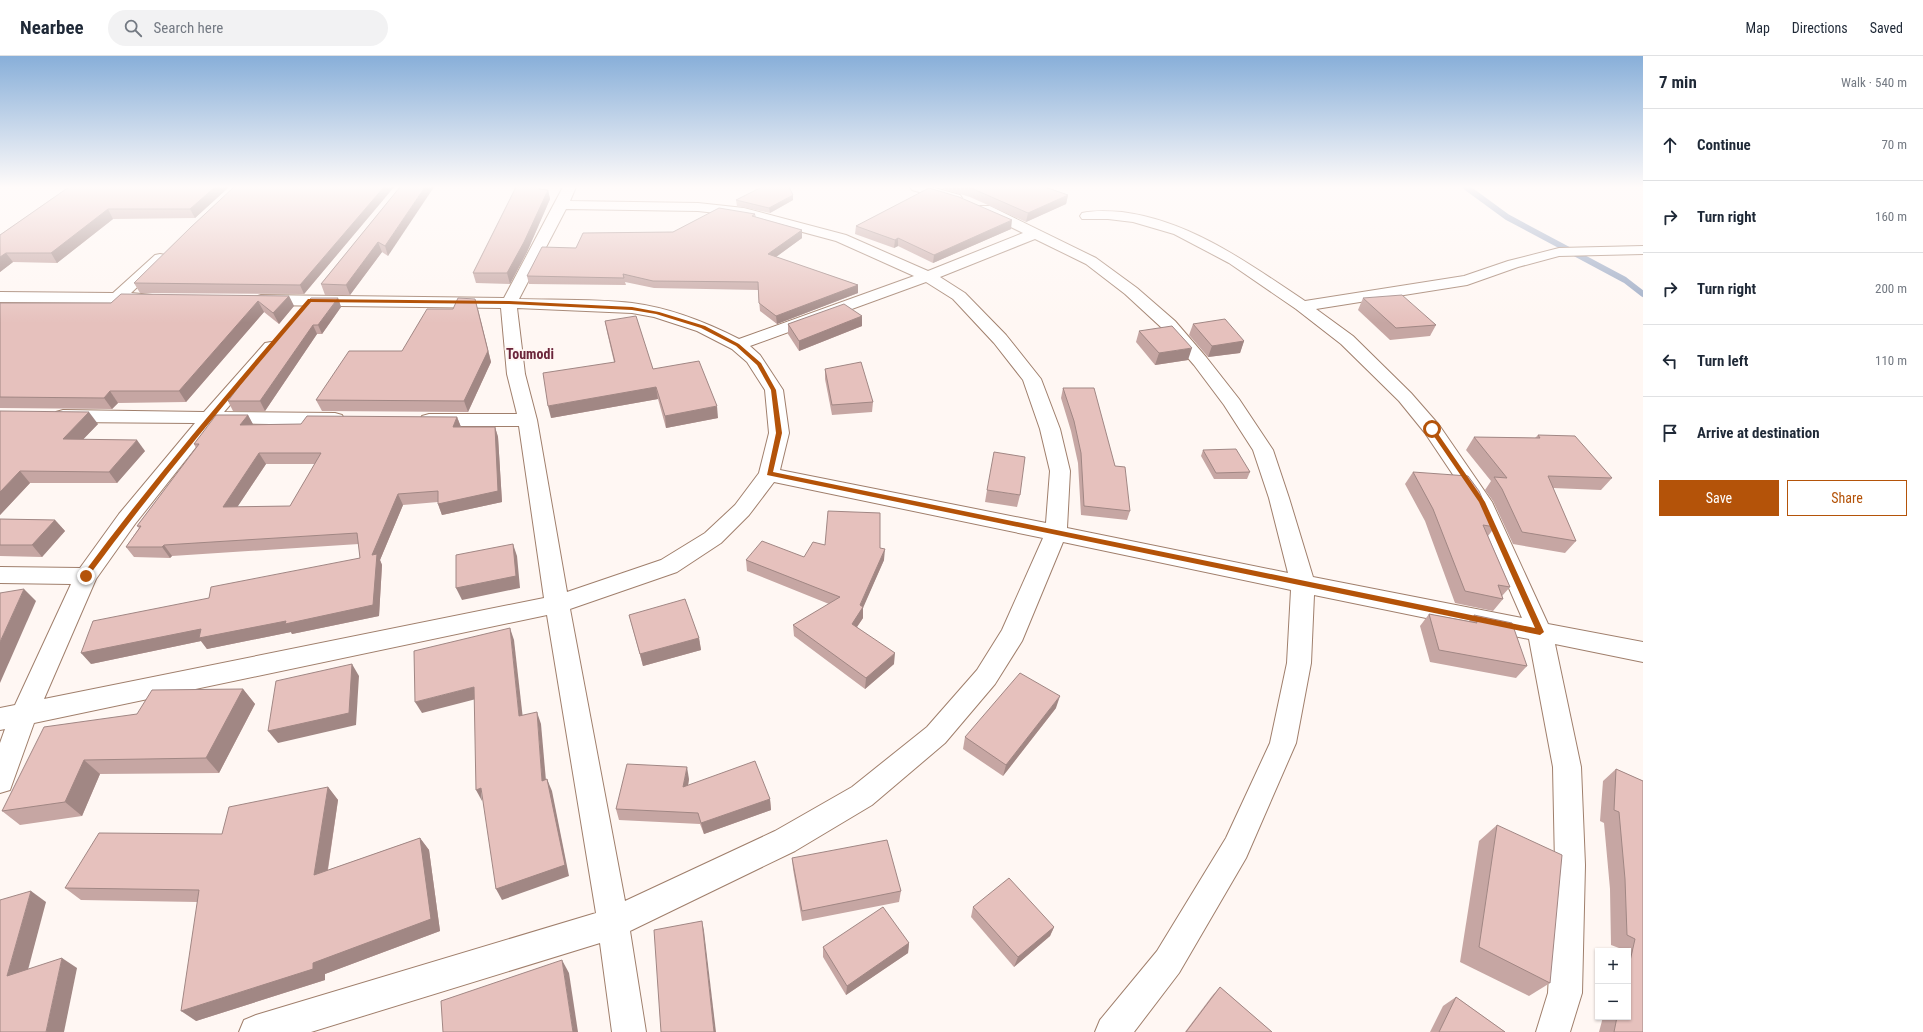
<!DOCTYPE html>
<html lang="en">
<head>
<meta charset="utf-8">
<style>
	:root { --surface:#fff; --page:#f2f2f3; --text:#1f2937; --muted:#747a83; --line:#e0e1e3; --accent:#b45309 }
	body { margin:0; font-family:"Roboto Condensed",sans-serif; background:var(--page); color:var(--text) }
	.controls { position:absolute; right:12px; bottom:12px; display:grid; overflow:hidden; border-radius:0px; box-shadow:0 1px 3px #0004 }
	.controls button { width:36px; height:36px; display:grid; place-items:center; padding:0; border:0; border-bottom:1px solid var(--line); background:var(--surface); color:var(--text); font:20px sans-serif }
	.stop { position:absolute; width:12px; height:12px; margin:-9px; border:3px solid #b45309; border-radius:50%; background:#fff }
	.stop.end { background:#b45309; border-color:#fff; box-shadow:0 1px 4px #0008 }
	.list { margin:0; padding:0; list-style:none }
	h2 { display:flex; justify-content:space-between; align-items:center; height:52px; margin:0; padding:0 16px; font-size:17px }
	h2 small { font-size:13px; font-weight:400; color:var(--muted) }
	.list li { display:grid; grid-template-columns:26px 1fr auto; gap:12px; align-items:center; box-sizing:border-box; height:72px; padding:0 16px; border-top:1px solid var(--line) }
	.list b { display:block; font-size:15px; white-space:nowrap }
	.list em { font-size:13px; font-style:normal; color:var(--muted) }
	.actions { display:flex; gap:8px; padding:12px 16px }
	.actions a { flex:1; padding:9px 0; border:1px solid var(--accent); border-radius:0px; text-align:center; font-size:14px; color:var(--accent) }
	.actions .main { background:var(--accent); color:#fff }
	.icon { flex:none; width:22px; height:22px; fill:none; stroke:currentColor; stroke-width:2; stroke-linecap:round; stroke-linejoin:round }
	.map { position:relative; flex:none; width:1643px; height:976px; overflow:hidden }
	header { display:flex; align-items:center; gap:24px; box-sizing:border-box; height:56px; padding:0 20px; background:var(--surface); border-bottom:1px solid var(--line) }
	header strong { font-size:19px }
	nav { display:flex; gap:22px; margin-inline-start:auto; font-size:14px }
	.search { width:280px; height:36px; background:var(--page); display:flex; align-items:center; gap:10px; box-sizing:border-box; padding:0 14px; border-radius:22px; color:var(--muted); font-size:15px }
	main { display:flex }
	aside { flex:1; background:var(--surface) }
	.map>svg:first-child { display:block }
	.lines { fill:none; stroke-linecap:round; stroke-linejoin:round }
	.stream { stroke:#99a8c3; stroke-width:6 }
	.street-casing { stroke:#a07f6c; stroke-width:2 }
	.street { fill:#fff; fill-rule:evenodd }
	.wall { fill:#c6a6a3; fill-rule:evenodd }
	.shaded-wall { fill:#a18784 }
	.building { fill:#e6c1bd; stroke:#a18784; fill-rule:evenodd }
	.route { fill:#b45309 }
	.labels { text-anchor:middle; stroke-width:3.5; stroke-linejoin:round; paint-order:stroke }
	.far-district-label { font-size:14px; font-weight:bold; fill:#6b263b; stroke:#fff7f3 }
</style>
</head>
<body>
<header>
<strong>Nearbee</strong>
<div class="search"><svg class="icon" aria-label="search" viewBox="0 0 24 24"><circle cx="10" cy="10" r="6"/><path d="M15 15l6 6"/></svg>Search here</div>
<nav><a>Map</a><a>Directions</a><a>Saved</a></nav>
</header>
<main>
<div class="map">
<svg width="1643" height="976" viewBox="0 0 1643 976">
	<rect width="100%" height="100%" fill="#fff7f3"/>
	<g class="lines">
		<path class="stream" d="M 1466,131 L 1507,161 L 1625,224 L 1643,238"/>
		<defs>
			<g id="street">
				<path d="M 563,131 L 576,131 L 570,145 L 698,147 L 744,152 L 846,179 L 928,215 L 1023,177 L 980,156 L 978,153 L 980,150 L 990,150 L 1096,202 L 1137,232 L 1175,265 L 1206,301 L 1239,343 L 1273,394 L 1289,442 L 1313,521 L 1522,562 L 1472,447 L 1425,377 L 1399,345 L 1341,288 L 1296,253 L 1229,207 L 1174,178 L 1133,166 L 1108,163 L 1082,163 L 1080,160 L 1082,157 C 1095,154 1109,155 1122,156 C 1191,165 1248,207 1305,245 L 1464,220 L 1508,205 L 1559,192 L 1643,190 L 1643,198 L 1559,200 L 1518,211 L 1467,229 L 1316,253 L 1353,280 L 1411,337 L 1439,369 L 1492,446 L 1548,568 L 1643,586 L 1643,606 L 1555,588 L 1581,711 L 1585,809 L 1582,937 L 1570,976 L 1536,976 L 1548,937 L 1555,809 L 1553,711 L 1529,583 L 1314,539 L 1311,607 L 1296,687 L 1246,802 L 1179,917 L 1134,976 L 1095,976 L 1100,964 L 1157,895 L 1226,782 L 1270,687 L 1287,607 L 1291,534 L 1063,486 L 1022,585 L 995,628 L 945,687 L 872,749 L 795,795 L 630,875 L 646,976 L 612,976 L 600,887 L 311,976 L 239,976 L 244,964 L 256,959 L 596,857 L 547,559 L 34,667 L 10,734 L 0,737 L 0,687 L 5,673 L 0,674 L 0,652 L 15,649 L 71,528 L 0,527 L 0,511 L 80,512 L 119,458 L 195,367 L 63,366 L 56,364 L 54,360 L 56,356 L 63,354 L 204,356 L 265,287 L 271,286 L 277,287 L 280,291 L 224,356 L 335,357 L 342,359 L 344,363 L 342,367 L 335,369 L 215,367 L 135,468 L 96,523 L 44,643 L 544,542 L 519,370 L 429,370 L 422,368 L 420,364 L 422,360 L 429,358 L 517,358 L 507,318 L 501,252 L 261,249 L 255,247 L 253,244 L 255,241 L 261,239 L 504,242 ZM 566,153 L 698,155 L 743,160 L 836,185 L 914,220 L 739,283 C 706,266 670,252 632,247 C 597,243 555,244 519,243 ZM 1035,183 L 1086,208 L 1125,238 L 1163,273 L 1194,309 L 1224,349 L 1253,394 L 1269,442 L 1288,517 L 1067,472 L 1070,415 L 1060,373 L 1041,323 L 1006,279 L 965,237 L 940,221 ZM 926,226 L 953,243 L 994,287 L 1023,324 L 1040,373 L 1050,415 L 1046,467 L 780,414 L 789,377 L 783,334 L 760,299 L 750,290 ZM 517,252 L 632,257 L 654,261 L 697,275 L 732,293 L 747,306 L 765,334 L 769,377 L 759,417 L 735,449 L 705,477 L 661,504 L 567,536 L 537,364 L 525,318 ZM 774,426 L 1043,482 L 1002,574 L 977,614 L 927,671 L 852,731 L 775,775 L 625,845 L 570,553 L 677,516 L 721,487 L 749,459 Z"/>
				<path d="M 910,131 L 931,131 L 960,139 L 962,142 L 960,145 L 955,146 L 912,134 Z"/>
				<path d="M 160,198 L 165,199 L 167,202 L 165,205 L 131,237 L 152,239 L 154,242 L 152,245 L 146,247 L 0,246 L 0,236 L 113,237 L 155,199 Z"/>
			</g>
		</defs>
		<use href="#street" class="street-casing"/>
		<use href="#street" class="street"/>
	</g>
	<g class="wall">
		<path d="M 69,131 L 229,131 L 195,162 L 113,163 L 57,207 L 13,206 L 0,216 L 0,179 Z"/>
		<path d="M 394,131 L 304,238 L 140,237 L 134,227 Z"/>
		<path d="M 400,131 L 388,200 L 382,196 L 350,239 L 325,239 L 321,228 Z"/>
		<path d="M 943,131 L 1045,131 L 1068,139 L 1066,148 L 1026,166 L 970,141 L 943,133 Z"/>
		<path d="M 542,133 L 548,134 L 550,143 L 527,196 L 510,228 L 476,227 L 473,217 Z"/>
		<path d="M 736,144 L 793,144 L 770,157 L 737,150 Z"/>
		<path d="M 755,158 L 756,161 L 802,174 L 802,182 L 776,201 L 858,229 L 858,237 L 777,268 L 760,255 L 758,234 L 654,232 L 625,226 L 626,229 L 529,228 L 527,220 L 576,192 L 673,176 Z"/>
		<path d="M 856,170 L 1011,173 L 933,207 L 898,190 L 894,192 L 855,178 Z"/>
		<path d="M 289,240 L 294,250 L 279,268 L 264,256 L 186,346 L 118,347 L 112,353 L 0,352 L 0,247 L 111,247 Z"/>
		<path d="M 338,242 L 341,251 L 322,278 L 317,278 L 265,355 L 233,355 L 228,345 Z"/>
		<path d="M 1363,242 L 1436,269 L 1430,280 L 1390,284 L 1358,254 Z"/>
		<path d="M 478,253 L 491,306 L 468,356 L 322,355 L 316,344 L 402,295 Z"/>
		<path d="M 862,260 L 862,270 L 799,295 L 788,278 L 788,268 Z"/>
		<path d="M 605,265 L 653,313 L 718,362 L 666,372 L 658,343 L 551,362 L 614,306 L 607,276 Z"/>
		<path d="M 1193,268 L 1244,285 L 1240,297 L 1208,301 L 1189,279 Z"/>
		<path d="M 1139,275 L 1188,304 L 1155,309 L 1136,286 Z"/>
		<path d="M 825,313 L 873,346 L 872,356 L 832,359 L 825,323 Z"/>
		<path d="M 1063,332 L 1115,410 L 1130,455 L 1127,464 L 1081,459 L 1078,407 L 1071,375 L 1061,342 Z"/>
		<path d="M 0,355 L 98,368 L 83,383 L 145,395 L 117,427 L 30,427 L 0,459 Z"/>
		<path d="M 248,359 L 253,369 L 301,368 L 457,361 L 461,371 L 495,371 L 498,381 L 502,446 L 442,459 L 438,448 L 438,446 L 403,449 L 380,504 L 382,509 L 379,560 L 292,578 L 291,576 L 207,593 L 201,585 L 91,608 L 209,542 L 360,502 L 359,488 L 172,500 L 170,502 L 134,501 L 126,491 L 139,472 L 137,470 L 196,392 L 194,388 ZM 266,408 L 315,408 L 290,450 L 237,451 Z"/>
		<path d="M 1538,379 L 1612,422 L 1601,434 L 1553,432 L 1576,485 L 1565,497 L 1513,488 L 1493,445 L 1485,434 L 1491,425 L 1466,394 L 1474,381 L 1535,382 Z"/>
		<path d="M 1203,394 L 1250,416 L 1247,423 L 1214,423 L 1201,400 Z"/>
		<path d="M 1413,416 L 1495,471 L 1488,480 L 1510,531 L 1502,540 L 1503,543 L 1493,555 L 1455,547 L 1425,465 L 1405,428 Z"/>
		<path d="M 987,434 L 1020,439 L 1017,451 L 985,446 Z"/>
		<path d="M 0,463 L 55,464 L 65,475 L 42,501 L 0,500 Z"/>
		<path d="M 825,489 L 880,492 L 884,504 L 863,551 L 863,562 L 857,571 L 894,608 L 865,633 L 794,580 L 793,569 L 829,548 L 747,515 L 746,504 L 804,501 Z"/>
		<path d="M 1429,558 L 1469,565 L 1474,559 L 1527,610 L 1516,622 L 1430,606 L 1420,570 Z"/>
		<path d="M 629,559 L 699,582 L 701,594 L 643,610 Z"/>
		<path d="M 243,633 L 255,648 L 219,717 L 100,718 L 82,760 L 20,769 L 2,755 L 137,658 Z"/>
		<path d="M 1056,652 L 1003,720 L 963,693 L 965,681 Z"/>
		<path d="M 1616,713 L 1643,725 L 1643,976 L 1599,976 L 1603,961 L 1628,961 L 1628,895 L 1618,895 L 1619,892 L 1611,889 L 1610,833 L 1604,767 L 1600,765 L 1603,725 Z"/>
		<path d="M 689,723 L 688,729 L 770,743 L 771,754 L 704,778 L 700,768 L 619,764 L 616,753 Z"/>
		<path d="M 328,731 L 338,744 L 328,814 L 420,782 L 429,794 L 440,875 L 325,918 L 325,924 L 196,965 L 197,846 L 81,844 L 65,832 L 222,778 Z"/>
		<path d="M 1497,769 L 1550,927 L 1529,940 L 1460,906 L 1479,785 Z"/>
		<path d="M 792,802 L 901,835 L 899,846 L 802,865 L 793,813 Z"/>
		<path d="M 973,851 L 1054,871 L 1050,880 L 1014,911 L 971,861 Z"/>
		<path d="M 909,887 L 908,897 L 846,939 L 823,901 L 823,891 Z"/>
		<path d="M 1220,931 L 1272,976 L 1185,976 L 1212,940 Z"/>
		<path d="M 1456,941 L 1505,976 L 1430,976 L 1443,950 Z"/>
	</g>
	<g class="shaded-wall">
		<path d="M 215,131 L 229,131 L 195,162 L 190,153 Z"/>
		<path d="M 384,131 L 394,131 L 304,238 L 300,229 Z"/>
		<path d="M 425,131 L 434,131 L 388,200 L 385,190 Z"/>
		<path d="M 548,134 L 550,143 L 527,196 L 510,228 L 507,217 Z"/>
		<path d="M 793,139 L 793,144 L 770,157 L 769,152 Z"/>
		<path d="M 1068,139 L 1066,148 L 1026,166 L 1028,157 Z"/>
		<path d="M 108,153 L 113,163 L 57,207 L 51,197 Z"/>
		<path d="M 1012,164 L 1011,173 L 933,207 L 934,199 Z"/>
		<path d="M 802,174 L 802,182 L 769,206 L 768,198 Z"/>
		<path d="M 898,182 L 898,190 L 894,192 L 895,184 Z"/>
		<path d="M 378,186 L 382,196 L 350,239 L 346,229 Z"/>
		<path d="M 6,197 L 13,206 L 0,216 L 0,201 Z"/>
		<path d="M 858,229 L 858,237 L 777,268 L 776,260 Z"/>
		<path d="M 289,240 L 294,250 L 279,268 L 273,257 Z"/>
		<path d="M 338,242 L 341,251 L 322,278 L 318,269 Z"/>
		<path d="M 475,243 L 491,306 L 468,356 L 464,345 Z"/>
		<path d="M 258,245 L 264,256 L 186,346 L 179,335 Z"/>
		<path d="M 862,260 L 862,270 L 799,295 L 799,285 Z"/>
		<path d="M 313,269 L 317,278 L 265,355 L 260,345 Z"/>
		<path d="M 1244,285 L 1240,297 L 1208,301 L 1212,290 Z"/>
		<path d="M 1192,292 L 1188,304 L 1155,309 L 1159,297 Z"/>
		<path d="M 656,331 L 658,343 L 551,362 L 548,350 Z"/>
		<path d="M 110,335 L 118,347 L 112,353 L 104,342 Z"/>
		<path d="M 717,350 L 718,362 L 666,372 L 665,360 Z"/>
		<path d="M 89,356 L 98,368 L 72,395 L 63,383 Z"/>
		<path d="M 248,359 L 254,370 L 240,369 Z"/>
		<path d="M 457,361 L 461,371 L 453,371 Z"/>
		<path d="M 495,371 L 498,381 L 502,446 L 442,459 L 438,448 Z"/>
		<path d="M 137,384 L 145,395 L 117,427 L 109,416 Z"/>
		<path d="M 259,397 L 266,408 L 230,462 L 223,451 Z"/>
		<path d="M 20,415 L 30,427 L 0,459 L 0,436 Z"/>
		<path d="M 398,438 L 403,449 L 380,504 L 382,509 L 379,560 L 292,578 L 291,576 L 207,593 L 201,585 L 91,608 L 81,597 L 372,499 Z"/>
		<path d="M 55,464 L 65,475 L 42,501 L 32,489 Z"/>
		<path d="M 513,488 L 517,500 L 520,532 L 462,544 L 456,532 Z"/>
		<path d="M 164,489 L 172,500 L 170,502 L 162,491 Z"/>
		<path d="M 885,493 L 884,504 L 863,552 L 863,551 L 863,562 L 852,578 L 852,568 Z"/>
		<path d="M 24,533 L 36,545 L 0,627 L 0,586 Z"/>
		<path d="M 510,572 L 514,584 L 524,672 L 519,660 Z"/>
		<path d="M 699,582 L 701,594 L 643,610 L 640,598 Z"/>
		<path d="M 895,597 L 894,608 L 865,633 L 866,622 Z"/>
		<path d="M 352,608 L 359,620 L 356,669 L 278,687 L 268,675 Z"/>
		<path d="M 474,631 L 480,642 L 422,657 L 415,646 Z"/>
		<path d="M 243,633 L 255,648 L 219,717 L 206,702 Z"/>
		<path d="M 1060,640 L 1056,652 L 1003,720 L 1006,709 Z"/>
		<path d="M 537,656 L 541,668 L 547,736 L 542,725 Z"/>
		<path d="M 84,704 L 100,718 L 82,760 L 65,746 Z"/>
		<path d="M 687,711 L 689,723 L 686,742 L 683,731 Z"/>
		<path d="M 547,723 L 552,735 L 569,820 L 502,844 L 496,833 Z"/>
		<path d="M 328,731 L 338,744 L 325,831 L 314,819 Z"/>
		<path d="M 481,732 L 482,745 L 476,734 Z"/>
		<path d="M 770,743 L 771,754 L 704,778 L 701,767 Z"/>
		<path d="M 420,782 L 429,794 L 440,875 L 325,918 L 325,924 L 196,965 L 181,955 L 313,907 Z"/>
		<path d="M 31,835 L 46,846 L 24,929 L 7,920 Z"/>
		<path d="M 702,865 L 704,875 L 716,976 L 714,976 Z"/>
		<path d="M 1054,871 L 1050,880 L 1014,911 L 1018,901 Z"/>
		<path d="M 909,887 L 908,897 L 846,939 L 847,930 Z"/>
		<path d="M 62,902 L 77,912 L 64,976 L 46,976 Z"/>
		<path d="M 562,904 L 569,917 L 578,976 L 573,976 Z"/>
	</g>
	<g class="building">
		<path d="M 69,131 L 215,131 L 190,153 L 108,153 L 51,197 L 6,197 L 0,201 L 0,179 Z"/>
		<path d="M 234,131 L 384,131 L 300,229 L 134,227 L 191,171 Z"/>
		<path d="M 400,131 L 425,131 L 385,190 L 378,186 L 346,229 L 321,228 Z"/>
		<path d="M 516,131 L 539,131 L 539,133 L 548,134 L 524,186 L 507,217 L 473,217 Z"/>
		<path d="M 762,131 L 789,131 L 793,139 L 769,152 L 736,144 Z"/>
		<path d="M 966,131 L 1045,131 L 1068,139 L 1028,157 L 971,132 Z"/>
		<path d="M 929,132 L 959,141 L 1012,164 L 934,199 L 898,182 L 895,184 L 856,170 Z"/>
		<path d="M 719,152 L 755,158 L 752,160 L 802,174 L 768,198 L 858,229 L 776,260 L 759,247 L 758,226 L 653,225 L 623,218 L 624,222 L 527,220 L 542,191 L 576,192 L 583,177 L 673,176 Z"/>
		<path d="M 121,238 L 289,240 L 273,257 L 258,245 L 179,335 L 110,335 L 104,342 L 0,341 L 0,247 L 111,247 Z"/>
		<path d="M 1402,239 L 1436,269 L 1396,272 L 1363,242 Z"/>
		<path d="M 311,242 L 338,242 L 318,269 L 313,269 L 260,345 L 228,345 L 268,291 Z"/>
		<path d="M 458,242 L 475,243 L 488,295 L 464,345 L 316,344 L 349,295 L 402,295 L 427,253 L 453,253 Z"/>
		<path d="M 844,248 L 862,260 L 799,285 L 788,268 Z"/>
		<path d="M 636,260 L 653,313 L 699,305 L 717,350 L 665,360 L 656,331 L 548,350 L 543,317 L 615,306 L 605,265 Z"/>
		<path d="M 1225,263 L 1244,285 L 1212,290 L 1193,268 Z"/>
		<path d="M 1172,270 L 1192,292 L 1159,297 L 1139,275 Z"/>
		<path d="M 861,306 L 873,346 L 832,349 L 825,313 Z"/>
		<path d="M 1063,332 L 1094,332 L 1115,410 L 1125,411 L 1130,455 L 1084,450 L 1081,397 L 1074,365 Z"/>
		<path d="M 0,355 L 89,356 L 63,383 L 137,384 L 109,416 L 20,415 L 0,436 Z"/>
		<path d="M 216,359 L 248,359 L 240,369 L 301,368 L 307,360 L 457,361 L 453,371 L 495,371 L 498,435 L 438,448 L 438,435 L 398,438 L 372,499 L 377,498 L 373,549 L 285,568 L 286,565 L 199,582 L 201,573 L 81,597 L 93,565 L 209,542 L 211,531 L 360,502 L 357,477 L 164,489 L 162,491 L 126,491 L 141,470 L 137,470 L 199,388 L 194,388 ZM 259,397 L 321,397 L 290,450 L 223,451 Z"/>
		<path d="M 1538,379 L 1575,380 L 1612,422 L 1548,420 L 1576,485 L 1522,476 L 1502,433 L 1494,421 L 1507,422 L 1474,381 L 1540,382 Z"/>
		<path d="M 1236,393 L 1250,416 L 1216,417 L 1203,394 Z"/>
		<path d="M 994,396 L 1025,401 L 1020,439 L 987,434 Z"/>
		<path d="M 1413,416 L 1468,420 L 1479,435 L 1495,471 L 1483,469 L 1510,531 L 1498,529 L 1503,543 L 1465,535 L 1433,453 Z"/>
		<path d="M 828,455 L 880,457 L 880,492 L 885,493 L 860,549 L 863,551 L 852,568 L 895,597 L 866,622 L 793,569 L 840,541 L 746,504 L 762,485 L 804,501 L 813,486 L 825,489 Z"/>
		<path d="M 0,463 L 55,464 L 32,489 L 0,489 Z"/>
		<path d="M 513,488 L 516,520 L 456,532 L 456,499 Z"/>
		<path d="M 24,533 L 0,586 L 0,537 Z"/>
		<path d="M 685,543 L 699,582 L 640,598 L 629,559 Z"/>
		<path d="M 1429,558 L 1477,567 L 1474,559 L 1512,567 L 1527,610 L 1439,594 Z"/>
		<path d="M 510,572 L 519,660 L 537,656 L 542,725 L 547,723 L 565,809 L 496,833 L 481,732 L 476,734 L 474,631 L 415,646 L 414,595 Z"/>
		<path d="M 352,608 L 349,657 L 268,675 L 276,625 Z"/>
		<path d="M 1020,617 L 1060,640 L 1006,709 L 965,681 Z"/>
		<path d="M 243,633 L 206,702 L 84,704 L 65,746 L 2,755 L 44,671 L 137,658 L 152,634 Z"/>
		<path d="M 755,705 L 770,743 L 701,767 L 698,757 L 616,753 L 627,708 L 687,711 L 683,731 Z"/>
		<path d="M 1616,713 L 1643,725 L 1643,976 L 1614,976 L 1617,961 L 1628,961 L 1628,914 L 1635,883 L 1627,879 L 1625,823 L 1619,756 L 1614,754 Z"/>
		<path d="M 328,731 L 314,819 L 420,782 L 431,863 L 313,907 L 313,913 L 181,955 L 199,834 L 65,832 L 99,777 L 222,778 L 229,751 Z"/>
		<path d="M 1497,769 L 1562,799 L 1550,927 L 1479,891 Z"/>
		<path d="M 887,784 L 901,835 L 802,855 L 792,802 Z"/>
		<path d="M 1009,822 L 1054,871 L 1018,901 L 973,851 Z"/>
		<path d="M 31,835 L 7,920 L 62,902 L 46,976 L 0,976 L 0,844 Z"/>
		<path d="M 883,851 L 909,887 L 847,930 L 823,891 Z"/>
		<path d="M 702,865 L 714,976 L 661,976 L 654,874 Z"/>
		<path d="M 562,904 L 573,976 L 443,976 L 441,945 Z"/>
		<path d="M 1220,931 L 1272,976 L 1186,976 Z"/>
		<path d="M 1456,941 L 1505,976 L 1439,976 Z"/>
	</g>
	<linearGradient id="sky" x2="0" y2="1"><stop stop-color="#88afd9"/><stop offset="0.49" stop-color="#fffbfa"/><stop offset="1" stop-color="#fffbfa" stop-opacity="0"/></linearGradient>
	<rect width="1643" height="267" fill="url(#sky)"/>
	<path class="route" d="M 308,243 L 509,245 L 632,251 L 659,256 L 705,270 L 739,288 L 761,307 L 776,334 L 782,377 L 773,416 L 1535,572 L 1479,446 L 1429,373 L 1434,372 L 1485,446 L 1544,576 L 1540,579 L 767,419 L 776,377 L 771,334 L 757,309 L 736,290 L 701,272 L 656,258 L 632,254 L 509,248 L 311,246 C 234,336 158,426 88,521 L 83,521 L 83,518 C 153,423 231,333 308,243 Z"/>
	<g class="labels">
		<g class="far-district-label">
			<text x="530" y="303">Toumodi</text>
		</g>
	</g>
</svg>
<div class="controls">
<button>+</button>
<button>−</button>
</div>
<div class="stop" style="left:1432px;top:373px"></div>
<div class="stop end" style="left:86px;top:520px"></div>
</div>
<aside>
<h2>7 min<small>Walk · 540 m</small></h2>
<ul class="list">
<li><svg class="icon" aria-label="ahead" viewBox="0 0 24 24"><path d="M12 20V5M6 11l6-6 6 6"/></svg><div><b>Continue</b></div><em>70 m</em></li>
<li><svg class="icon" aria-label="right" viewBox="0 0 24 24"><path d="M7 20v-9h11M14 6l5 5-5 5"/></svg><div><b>Turn right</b></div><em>160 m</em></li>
<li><svg class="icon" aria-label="right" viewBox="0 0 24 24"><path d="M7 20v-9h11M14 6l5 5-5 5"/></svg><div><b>Turn right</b></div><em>200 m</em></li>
<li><svg class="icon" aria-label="left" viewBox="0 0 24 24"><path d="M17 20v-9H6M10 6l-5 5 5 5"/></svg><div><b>Turn left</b></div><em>110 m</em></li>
<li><svg class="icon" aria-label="arrive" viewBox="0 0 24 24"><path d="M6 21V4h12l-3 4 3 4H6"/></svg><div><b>Arrive at destination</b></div></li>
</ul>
<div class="actions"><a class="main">Save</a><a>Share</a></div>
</aside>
</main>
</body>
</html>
